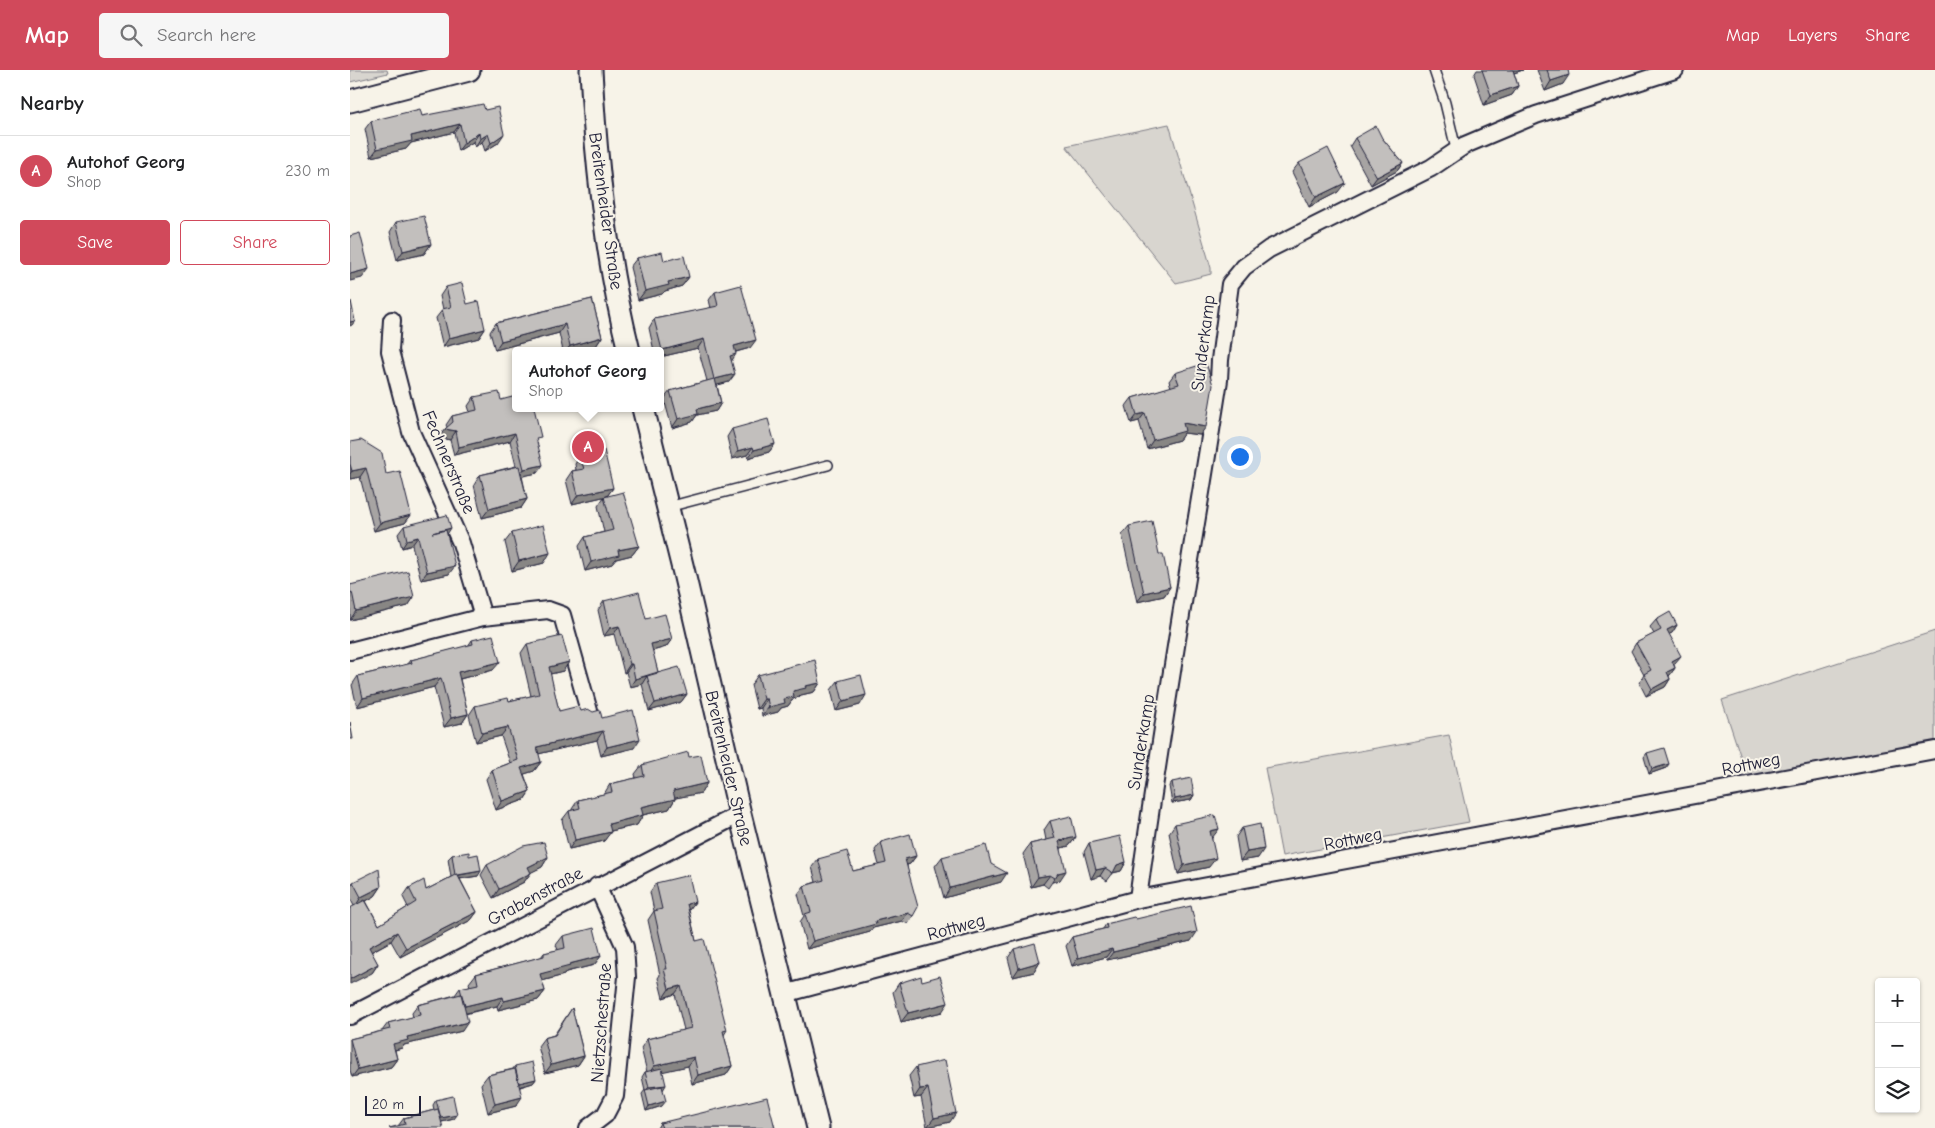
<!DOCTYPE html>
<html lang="en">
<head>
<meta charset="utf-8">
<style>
	:root { --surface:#fff; --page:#f6f6f6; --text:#202124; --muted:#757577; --line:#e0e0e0; --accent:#d1495b }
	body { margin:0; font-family:"Comic Neue",sans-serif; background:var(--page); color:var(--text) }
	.controls { position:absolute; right:15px; bottom:15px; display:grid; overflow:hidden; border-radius:5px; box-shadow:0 1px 4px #0004 }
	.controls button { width:45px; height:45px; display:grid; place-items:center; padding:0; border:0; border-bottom:1px solid var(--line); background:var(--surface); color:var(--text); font:25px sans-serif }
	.scale { position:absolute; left:15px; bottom:12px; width:56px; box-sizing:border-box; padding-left:5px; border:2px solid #22223b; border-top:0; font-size:14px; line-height:18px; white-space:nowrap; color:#22223b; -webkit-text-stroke:4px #f7f3e8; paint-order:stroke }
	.you { position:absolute; left:889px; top:386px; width:18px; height:18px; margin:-12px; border:4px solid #fff; border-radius:50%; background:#1a73e8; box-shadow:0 0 0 8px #1a73e833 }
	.badge { display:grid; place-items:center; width:32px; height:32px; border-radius:50%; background:var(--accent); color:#fff; font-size:16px; font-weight:700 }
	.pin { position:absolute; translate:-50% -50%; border:2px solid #fff; box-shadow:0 1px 5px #0006 }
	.popup { position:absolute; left:162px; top:277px; width:152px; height:65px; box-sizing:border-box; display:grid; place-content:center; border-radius:5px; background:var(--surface); filter:drop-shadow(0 1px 4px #0005); font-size:16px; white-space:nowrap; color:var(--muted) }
	.popup b { font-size:19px; color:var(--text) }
	.popup::after { content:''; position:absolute; left:50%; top:100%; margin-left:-10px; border:10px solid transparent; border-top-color:var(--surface) }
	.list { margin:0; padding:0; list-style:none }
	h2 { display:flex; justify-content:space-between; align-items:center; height:65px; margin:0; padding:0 20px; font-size:21px }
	h2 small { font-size:16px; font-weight:400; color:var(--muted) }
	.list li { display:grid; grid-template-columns:32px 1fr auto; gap:15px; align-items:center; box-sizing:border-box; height:70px; padding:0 20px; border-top:1px solid var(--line) }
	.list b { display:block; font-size:19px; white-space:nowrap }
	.list p { margin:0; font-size:16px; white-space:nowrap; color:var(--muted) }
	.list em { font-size:16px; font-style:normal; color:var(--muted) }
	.actions { display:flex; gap:10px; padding:15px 20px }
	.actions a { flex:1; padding:11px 0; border:1px solid var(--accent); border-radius:5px; text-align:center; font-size:18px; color:var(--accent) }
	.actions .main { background:var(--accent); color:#fff }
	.icon { flex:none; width:28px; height:28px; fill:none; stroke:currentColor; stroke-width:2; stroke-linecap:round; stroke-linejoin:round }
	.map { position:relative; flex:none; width:1585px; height:1058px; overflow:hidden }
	header { display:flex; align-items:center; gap:30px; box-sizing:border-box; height:70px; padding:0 25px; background:var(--accent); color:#fff }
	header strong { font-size:24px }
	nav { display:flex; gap:28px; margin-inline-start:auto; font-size:18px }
	.search { width:350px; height:45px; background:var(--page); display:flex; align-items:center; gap:12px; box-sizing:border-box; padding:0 18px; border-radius:5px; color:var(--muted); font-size:19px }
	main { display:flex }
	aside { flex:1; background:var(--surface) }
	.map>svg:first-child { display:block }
	.green { fill:#d8d5cf; stroke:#7d7c85 }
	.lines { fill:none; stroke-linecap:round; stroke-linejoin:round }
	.service-casing { stroke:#22223b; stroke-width:12 }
	.minor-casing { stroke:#22223b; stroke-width:20 }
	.tertiary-casing { stroke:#22223b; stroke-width:25 }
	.service { stroke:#f7f3e8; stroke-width:9 }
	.minor { stroke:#f7f3e8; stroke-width:16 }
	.tertiary { stroke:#f7f3e8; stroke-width:21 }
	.wall { fill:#a7a4a3; stroke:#22223b }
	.shaded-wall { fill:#888684; stroke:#22223b }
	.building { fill:#c2bfbd; stroke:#22223b }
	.labels { text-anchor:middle; stroke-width:4; stroke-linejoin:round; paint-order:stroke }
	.street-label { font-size:18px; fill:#22223b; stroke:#f7f3e8 }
</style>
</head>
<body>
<header>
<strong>Map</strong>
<div class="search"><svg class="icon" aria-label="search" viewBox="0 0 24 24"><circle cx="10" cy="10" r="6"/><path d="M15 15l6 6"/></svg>Search here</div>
<nav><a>Map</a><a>Layers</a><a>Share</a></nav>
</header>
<main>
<aside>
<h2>Nearby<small></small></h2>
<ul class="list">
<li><span class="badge">A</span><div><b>Autohof Georg</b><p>Shop</p></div><em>230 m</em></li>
</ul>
<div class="actions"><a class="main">Save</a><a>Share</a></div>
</aside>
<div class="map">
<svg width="1585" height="1058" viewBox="0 0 1585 1058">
	<rect width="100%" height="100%" fill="#f7f3e8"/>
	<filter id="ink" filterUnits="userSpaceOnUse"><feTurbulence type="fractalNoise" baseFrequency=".02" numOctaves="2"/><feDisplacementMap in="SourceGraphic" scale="10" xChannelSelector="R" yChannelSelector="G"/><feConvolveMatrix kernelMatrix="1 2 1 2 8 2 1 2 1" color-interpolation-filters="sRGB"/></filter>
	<g filter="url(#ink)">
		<g class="green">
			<path d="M 0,0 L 37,0 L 38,3 L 0,12 Z"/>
			<path d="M 819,54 L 861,198 L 861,204 L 826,213 L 716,76 Z"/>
			<path d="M 1585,561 L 1585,672 L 1398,709 L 1372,630 Z"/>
			<path d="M 1099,665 L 1119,752 L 932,786 L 915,698 Z"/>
		</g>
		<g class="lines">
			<defs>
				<g id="service">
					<path d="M 1084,0 L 1095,33 L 1106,79"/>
					<path d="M 318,437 L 478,395"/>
				</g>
				<g id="minor">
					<path d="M 42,250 L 40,281 L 61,362 L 111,473 L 133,547"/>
					<path d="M 0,581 L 133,547 L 198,540 L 212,545 L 239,641"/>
					<path d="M 788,829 C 811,656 842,483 869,310 L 870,290 L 880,214 L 894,197 L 919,179 L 1081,98 L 1115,75 L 1186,45 L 1325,0"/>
					<path d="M 434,924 L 788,829 L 1585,680"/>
					<path d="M 0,946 L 390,744"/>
					<path d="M 238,1058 L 255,1045 L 265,1026 L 277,907 L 275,877 L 247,816"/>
				</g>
				<g id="tertiary">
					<path d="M 241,0 C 246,94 256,189 279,281"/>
					<path d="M 0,31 L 119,0"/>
					<path d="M 293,338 L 334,503 L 390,744 L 468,1058"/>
				</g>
			</defs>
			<use href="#service" class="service-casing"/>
			<use href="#minor" class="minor-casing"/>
			<use href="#tertiary" class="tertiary-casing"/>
			<use href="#service" class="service"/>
			<use href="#minor" class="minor"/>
			<use href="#tertiary" class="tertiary"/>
		</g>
		<g class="wall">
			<path d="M 1127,0 L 1173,0 L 1164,3 L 1168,16 L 1162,25 L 1134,35 L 1124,5 Z"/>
			<path d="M 1187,0 L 1218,0 L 1213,14 L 1195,21 Z"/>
			<path d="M 135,40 L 148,73 L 135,81 L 132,72 L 125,77 L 123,72 L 108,81 L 104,62 L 61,73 L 56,79 L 21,87 L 15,59 L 21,51 Z"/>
			<path d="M 1005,68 L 1032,68 L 1053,93 L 1047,101 L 1021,115 L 1000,76 Z"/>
			<path d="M 949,93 L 988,122 L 959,137 L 942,102 Z"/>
			<path d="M 46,152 L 81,174 L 74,184 L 47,190 L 40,162 Z"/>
			<path d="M 287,188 L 314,191 L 339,207 L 332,216 L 315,221 L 312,224 L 288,230 L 280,197 Z"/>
			<path d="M 96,217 L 135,259 L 129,268 L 93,277 L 86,248 L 93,239 L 90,226 Z"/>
			<path d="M 365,222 L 400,278 L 386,282 L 381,291 L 379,312 L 367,315 L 371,333 L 366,341 L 347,345 L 342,352 L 322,358 L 314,329 L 320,321 L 357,311 L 348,278 L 310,287 L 310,281 L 304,281 L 299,258 L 304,249 L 361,238 L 359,230 Z"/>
			<path d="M 242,229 L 252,267 L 246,276 L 227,281 L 213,281 L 209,263 L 145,280 L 140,262 L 146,253 Z"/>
			<path d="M 825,303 L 850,365 L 834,363 L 829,370 L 797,379 L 789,351 L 781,353 L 776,336 L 782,328 L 821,317 L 819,311 Z"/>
			<path d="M 124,327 L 151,330 L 187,373 L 187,403 L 172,406 L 177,429 L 171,438 L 132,448 L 124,415 L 130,405 L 166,396 L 160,371 L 104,385 L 100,370 L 89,367 L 97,357 L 96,355 L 102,346 L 120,342 L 118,336 Z"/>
			<path d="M 382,359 L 425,374 L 419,382 L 398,388 L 397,385 L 382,389 L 377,367 Z"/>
			<path d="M 0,372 L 61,445 L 55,453 L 24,461 L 10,407 L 0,409 Z"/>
			<path d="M 230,386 L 263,418 L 257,426 L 222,434 L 216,410 L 222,401 L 226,400 L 225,394 Z"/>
			<path d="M 254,427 L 289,476 L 282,485 L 266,489 L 262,494 L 235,501 L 229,476 L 235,467 L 254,462 L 248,436 Z"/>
			<path d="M 54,456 L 97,465 L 99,504 L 71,510 L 62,475 L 52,478 L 48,464 Z"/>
			<path d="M 779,456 L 809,484 L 820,517 L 814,526 L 787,532 L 772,465 Z"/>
			<path d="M 162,463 L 194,493 L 162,501 L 155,472 Z"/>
			<path d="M 0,515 L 64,527 L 58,536 L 0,550 Z"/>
			<path d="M 254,531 L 296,549 L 322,569 L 316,577 L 302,581 L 308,602 L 337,624 L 331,632 L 299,641 L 292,614 L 280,617 L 276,602 L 274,603 L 264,564 L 254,566 L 248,540 Z"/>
			<path d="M 1306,550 L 1327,555 L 1322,563 L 1319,564 L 1325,593 L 1324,594 L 1325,598 L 1319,606 L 1320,609 L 1315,617 L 1296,626 L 1289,612 L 1294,605 L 1281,581 L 1286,573 L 1304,564 L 1300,557 Z"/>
			<path d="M 122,570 L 143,600 L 110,609 L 118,644 L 112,653 L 94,657 L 84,617 L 7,637 L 2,615 L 8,606 L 58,594 L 61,590 L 118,576 Z"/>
			<path d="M 177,574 L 213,601 L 200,604 L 209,641 L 231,641 L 252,648 L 284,678 L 251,686 L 247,670 L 188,684 L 191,692 L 184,701 L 174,704 L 180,721 L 174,730 L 146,740 L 136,709 L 142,700 L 160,693 L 151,666 L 126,672 L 119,645 L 125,636 L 159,631 L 181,626 L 171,583 Z"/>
			<path d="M 408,605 L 470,613 L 464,622 L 451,625 L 449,627 L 443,629 L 438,636 L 431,638 L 428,642 L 412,646 L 411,638 L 407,639 L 401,615 Z"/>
			<path d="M 488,611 L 510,635 L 486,641 L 481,620 Z"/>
			<path d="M 1297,683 L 1316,698 L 1299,704 L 1294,687 Z"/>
			<path d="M 339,687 L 357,713 L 351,723 L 325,728 L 325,729 L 319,739 L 293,745 L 287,755 L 261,761 L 254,771 L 219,779 L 212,750 L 219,741 L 222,740 L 222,739 L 228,730 L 254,724 L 260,714 L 286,708 L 285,704 L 292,695 Z"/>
			<path d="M 822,712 L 844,725 L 841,730 L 822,733 L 819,716 Z"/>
			<path d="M 700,751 L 726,767 L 719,776 L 711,778 L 710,810 L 702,812 L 698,818 L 693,814 L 681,817 L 673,784 L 680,774 L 696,770 L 694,760 Z"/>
			<path d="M 825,754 L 862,768 L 859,797 L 828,804 L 819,763 Z"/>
			<path d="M 892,758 L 908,788 L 890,791 L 886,767 Z"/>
			<path d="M 531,772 L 566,786 L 560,794 L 557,795 L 563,846 L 558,854 L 552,851 L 523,858 L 520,862 L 457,879 L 450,852 L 454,846 L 448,824 L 454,816 L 466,812 L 462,797 L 468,789 L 503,801 L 529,795 L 525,780 Z"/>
			<path d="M 739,773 L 776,792 L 771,801 L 763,803 L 757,811 L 750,806 L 741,809 L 734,782 Z"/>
			<path d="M 102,785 L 119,786 L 128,806 L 110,809 L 127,842 L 121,850 L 50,887 L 41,871 L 21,882 L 28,894 L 22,903 L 4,836 L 0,828 L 0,817 L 3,812 L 31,817 L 25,826 L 16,831 L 29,855 L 58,837 L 53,827 L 59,818 L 76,820 L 101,807 L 98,789 Z"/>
			<path d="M 198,787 L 192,797 L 181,802 L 174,812 L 143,828 L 131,805 L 137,795 Z"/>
			<path d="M 592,787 L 641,794 L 651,812 L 594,828 L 585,796 Z"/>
			<path d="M 306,813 L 345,832 L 339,840 L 346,871 L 377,960 L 374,965 L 382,996 L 376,1005 L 342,1014 L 338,996 L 313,1001 L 312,1036 L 296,1041 L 292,1024 L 295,1020 L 292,1007 L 295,1002 L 297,1002 L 291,978 L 297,969 L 334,960 L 325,924 L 313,928 L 308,908 L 310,905 L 298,850 L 304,841 L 300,822 Z"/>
			<path d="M 786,849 L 841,871 L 757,890 L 756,887 L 722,896 L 716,876 L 722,867 L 753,859 L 756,854 Z"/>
			<path d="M 213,866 L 251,886 L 244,895 L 216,902 L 214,905 L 192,911 L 195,921 L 188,930 L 148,940 L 147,936 L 115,944 L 112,961 L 54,975 L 52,978 L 45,980 L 47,989 L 41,997 L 2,1007 L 0,1000 L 0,969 L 32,961 L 38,953 L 63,947 L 62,943 L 68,935 L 105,925 L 110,918 L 120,916 L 119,913 L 126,904 L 191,887 L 194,883 L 208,880 L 206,875 Z"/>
			<path d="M 664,879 L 690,892 L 684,902 L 663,907 L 658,888 Z"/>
			<path d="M 572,911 L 592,942 L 551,952 L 543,922 L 549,913 Z"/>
			<path d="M 222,938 L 234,986 L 228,995 L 195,1003 L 188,976 L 194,968 L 204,965 Z"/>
			<path d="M 165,996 L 186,1009 L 183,1013 L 170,1017 L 166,1036 L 138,1043 L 131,1014 L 138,1005 L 163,999 Z"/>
			<path d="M 566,997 L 600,1052 L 577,1057 L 571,1027 L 564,1028 L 559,1006 Z"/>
			<path d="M 86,1030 L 104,1049 L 92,1052 L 48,1056 L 54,1048 L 84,1040 L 83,1035 Z"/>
			<path d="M 310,1053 L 425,1058 L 307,1058 Z"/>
		</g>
		<g class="shaded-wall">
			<path d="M 1160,0 L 1173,0 L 1155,6 Z"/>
			<path d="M 1219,5 L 1213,14 L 1195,21 L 1201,11 Z"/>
			<path d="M 1168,16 L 1162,25 L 1134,35 L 1141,25 Z"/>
			<path d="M 110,54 L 104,62 L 61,73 L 56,79 L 21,87 L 27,79 L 61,66 Z"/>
			<path d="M 129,63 L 123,72 L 108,81 L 114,73 Z"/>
			<path d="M 138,64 L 132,72 L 125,77 L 130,69 Z"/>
			<path d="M 154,64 L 148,73 L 135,81 L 141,73 Z"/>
			<path d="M 1053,93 L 1047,101 L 1021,115 L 1027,107 Z"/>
			<path d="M 995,113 L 988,122 L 959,137 L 966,127 Z"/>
			<path d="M 81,174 L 74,184 L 47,190 L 53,181 Z"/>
			<path d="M 19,199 L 12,208 L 0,211 L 0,204 Z"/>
			<path d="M 339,207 L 332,216 L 315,221 L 312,224 L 288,230 L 295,221 L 318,212 Z"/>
			<path d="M 5,251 L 2,255 L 0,256 L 0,252 Z"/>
			<path d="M 215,254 L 209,263 L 145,280 L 151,271 Z"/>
			<path d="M 135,259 L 129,268 L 93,277 L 99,268 Z"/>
			<path d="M 252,267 L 246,276 L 227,281 L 216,281 L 220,276 Z"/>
			<path d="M 354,269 L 348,278 L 310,287 L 310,281 L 312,280 Z"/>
			<path d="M 406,270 L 400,278 L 378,284 L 384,276 Z"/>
			<path d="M 386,284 L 381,292 L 380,286 Z"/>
			<path d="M 385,304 L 379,312 L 360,317 L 365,309 Z"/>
			<path d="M 371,333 L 366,341 L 347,345 L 342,352 L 322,358 L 328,349 L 347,339 Z"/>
			<path d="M 795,343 L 789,351 L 781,353 L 787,345 Z"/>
			<path d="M 833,353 L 856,357 L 850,365 L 834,363 L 829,370 L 797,379 L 803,370 Z"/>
			<path d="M 95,359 L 106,361 L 100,370 L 89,367 Z"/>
			<path d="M 165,363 L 160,371 L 104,385 L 109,377 Z"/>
			<path d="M 425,374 L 419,382 L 398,388 L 404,380 Z"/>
			<path d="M 403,377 L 397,385 L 382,389 L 388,381 Z"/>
			<path d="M 193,395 L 187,403 L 169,407 L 174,399 Z"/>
			<path d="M 16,398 L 10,407 L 0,409 L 0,404 L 2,401 Z"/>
			<path d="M 263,418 L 257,426 L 222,434 L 228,425 Z"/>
			<path d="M 177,429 L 171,438 L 132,448 L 139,439 Z"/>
			<path d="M 61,445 L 55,453 L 24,461 L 30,453 Z"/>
			<path d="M 101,458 L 96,466 L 82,463 Z"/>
			<path d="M 68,467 L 62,475 L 52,478 L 57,470 Z"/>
			<path d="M 289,476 L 282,485 L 266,489 L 262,494 L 235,501 L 241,492 L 268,480 Z"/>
			<path d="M 200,483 L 194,493 L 162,501 L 169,491 Z"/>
			<path d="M 105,496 L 99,504 L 71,510 L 77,502 Z"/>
			<path d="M 820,517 L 814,526 L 787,532 L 794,523 Z"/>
			<path d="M 64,527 L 58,536 L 0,550 L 6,541 Z"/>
			<path d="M 1327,555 L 1322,563 L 1312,568 L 1317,560 Z"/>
			<path d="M 269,556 L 264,564 L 254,566 L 260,558 Z"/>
			<path d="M 322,569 L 316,577 L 295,583 L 301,574 Z"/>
			<path d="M 1331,586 L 1325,593 L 1316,599 L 1322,591 Z"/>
			<path d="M 150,592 L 143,600 L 102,611 L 108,602 Z"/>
			<path d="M 219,592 L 213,601 L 192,606 L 199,597 Z"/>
			<path d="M 280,594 L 282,594 L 276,602 L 274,603 Z"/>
			<path d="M 1325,598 L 1320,605 L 1311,610 L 1317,602 Z"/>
			<path d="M 297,606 L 292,614 L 280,617 L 285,609 Z"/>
			<path d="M 91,608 L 84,617 L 7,637 L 13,628 Z"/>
			<path d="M 1320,609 L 1315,617 L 1296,626 L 1302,619 Z"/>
			<path d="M 470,613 L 464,622 L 451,625 L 449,627 L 443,629 L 438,636 L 431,638 L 428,642 L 412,646 L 419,637 L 434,629 L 443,621 L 455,616 Z"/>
			<path d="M 337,624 L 331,632 L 299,641 L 305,633 Z"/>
			<path d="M 516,625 L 510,635 L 486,641 L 493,631 Z"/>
			<path d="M 414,629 L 417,629 L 411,638 L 407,639 Z"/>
			<path d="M 118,644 L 112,653 L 94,657 L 101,648 Z"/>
			<path d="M 158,657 L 151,666 L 126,672 L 132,663 Z"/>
			<path d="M 253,661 L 247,670 L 180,686 L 187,677 Z"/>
			<path d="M 290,669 L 284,678 L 251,686 L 257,677 Z"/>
			<path d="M 191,692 L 184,701 L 165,707 L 171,698 Z"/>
			<path d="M 1319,694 L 1316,698 L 1299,704 L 1302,699 Z"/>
			<path d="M 357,713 L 351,723 L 316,730 L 323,721 Z"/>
			<path d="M 180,721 L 174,730 L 146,740 L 152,731 Z"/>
			<path d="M 844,725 L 841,730 L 822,733 L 825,729 Z"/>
			<path d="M 325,729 L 319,739 L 284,747 L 291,737 Z"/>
			<path d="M 293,745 L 287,755 L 252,763 L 259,754 Z"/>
			<path d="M 869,759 L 862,768 L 853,771 L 860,761 Z"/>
			<path d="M 261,762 L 254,771 L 219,779 L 225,770 Z"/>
			<path d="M 726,767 L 719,776 L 703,780 L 709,771 Z"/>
			<path d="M 914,779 L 908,788 L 890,791 L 897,782 Z"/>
			<path d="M 566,786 L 560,794 L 549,797 L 555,789 Z"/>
			<path d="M 198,787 L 192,797 L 172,807 L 178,797 Z"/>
			<path d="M 866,788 L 859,797 L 828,804 L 834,795 Z"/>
			<path d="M 776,792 L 771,801 L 762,803 L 767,795 Z"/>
			<path d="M 755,798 L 750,806 L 741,809 L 746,800 Z"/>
			<path d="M 131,801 L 128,806 L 102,810 L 105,806 Z"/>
			<path d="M 716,801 L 710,810 L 702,812 L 708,803 Z"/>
			<path d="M 181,803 L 174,812 L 143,828 L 149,819 Z"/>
			<path d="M 657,803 L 651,812 L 594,828 L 600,818 Z"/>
			<path d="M 700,805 L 693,814 L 681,817 L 688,807 Z"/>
			<path d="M 31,817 L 25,826 L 5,837 L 11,827 Z"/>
			<path d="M 345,832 L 339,840 L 331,842 L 337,834 Z"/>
			<path d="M 127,842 L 121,850 L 50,887 L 56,878 Z"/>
			<path d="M 558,843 L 552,851 L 523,858 L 520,862 L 457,879 L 463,871 L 525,851 Z"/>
			<path d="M 47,862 L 41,871 L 13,886 L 19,877 Z"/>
			<path d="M 847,862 L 841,871 L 757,890 L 763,882 Z"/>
			<path d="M 762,879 L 756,887 L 722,896 L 728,888 Z"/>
			<path d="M 251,886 L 244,895 L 216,902 L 214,905 L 184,913 L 190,904 L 219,894 Z"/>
			<path d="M 690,892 L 684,902 L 663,907 L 669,898 Z"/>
			<path d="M 28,894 L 22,903 L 0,914 L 0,909 Z"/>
			<path d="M 331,916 L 325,924 L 313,928 L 319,919 Z"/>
			<path d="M 195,921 L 188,930 L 148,940 L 154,931 Z"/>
			<path d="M 153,927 L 147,936 L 108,945 L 115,936 Z"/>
			<path d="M 598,933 L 592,942 L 551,952 L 558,943 Z"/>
			<path d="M 118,952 L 112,961 L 54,975 L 52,978 L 37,982 L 43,974 L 57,967 Z"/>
			<path d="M 234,986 L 228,995 L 195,1003 L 201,995 Z"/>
			<path d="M 344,987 L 338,996 L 298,1005 L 304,996 Z"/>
			<path d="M 47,989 L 41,997 L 2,1007 L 8,999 Z"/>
			<path d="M 382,996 L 376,1005 L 342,1014 L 348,1005 Z"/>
			<path d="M 186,1009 L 183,1013 L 165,1018 L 169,1013 Z"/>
			<path d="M 316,1015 L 313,1020 L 295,1022 L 299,1017 Z"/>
			<path d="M 578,1018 L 571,1027 L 564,1028 L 570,1019 Z"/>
			<path d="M 172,1027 L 166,1036 L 138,1043 L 145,1034 Z"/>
			<path d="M 316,1031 L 312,1036 L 296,1041 L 299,1036 Z"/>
			<path d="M 606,1043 L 600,1052 L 577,1057 L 584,1048 Z"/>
			<path d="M 107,1045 L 104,1049 L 87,1053 L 91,1048 Z"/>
		</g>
		<g class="building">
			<path d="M 1132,0 L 1163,0 L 1168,16 L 1141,25 Z"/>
			<path d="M 1197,0 L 1218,0 L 1219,5 L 1201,11 Z"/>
			<path d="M 133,34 L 135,40 L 148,37 L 154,64 L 141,73 L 138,64 L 130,69 L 129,63 L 114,73 L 110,54 L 61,66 L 62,71 L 27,79 L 21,51 L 70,39 L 72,46 Z"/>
			<path d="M 1026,56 L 1032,68 L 1053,93 L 1027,107 L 1005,68 Z"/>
			<path d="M 978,78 L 995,113 L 966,127 L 949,93 Z"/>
			<path d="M 74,146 L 81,174 L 53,181 L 46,152 Z"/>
			<path d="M 10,163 L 19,199 L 0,204 L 0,166 Z"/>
			<path d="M 312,182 L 314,191 L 334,186 L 339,207 L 318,212 L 319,215 L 295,221 L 287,188 Z"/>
			<path d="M 112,213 L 117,234 L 129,231 L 135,259 L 99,268 L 92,239 L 101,237 L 96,217 Z"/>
			<path d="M 391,215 L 406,270 L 384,276 L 386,284 L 380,286 L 385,304 L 365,309 L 371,333 L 347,339 L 348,344 L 328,349 L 320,321 L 364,309 L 354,269 L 312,280 L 304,249 L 368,236 L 365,222 Z"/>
			<path d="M 242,229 L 252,267 L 220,276 L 215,254 L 151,271 L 146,253 Z"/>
			<path d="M 1,231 L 5,251 L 0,252 L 0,232 Z"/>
			<path d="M 856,293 L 863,315 L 856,357 L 833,353 L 835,361 L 803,370 L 795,343 L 787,345 L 782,328 L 829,314 L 825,303 Z"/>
			<path d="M 149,322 L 151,330 L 166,326 L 166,338 L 184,338 L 191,367 L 186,368 L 193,395 L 174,399 L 165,363 L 109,377 L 106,361 L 95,359 L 103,352 L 102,346 L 127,340 L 124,327 Z"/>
			<path d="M 418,349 L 425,374 L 404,380 L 403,377 L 388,381 L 382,359 Z"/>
			<path d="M 11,370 L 32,383 L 36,404 L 50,401 L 61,445 L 30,453 L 16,398 L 2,401 L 0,394 L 0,372 Z"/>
			<path d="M 254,380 L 263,418 L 228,425 L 222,401 L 234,399 L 230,386 Z"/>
			<path d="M 169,396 L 177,429 L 139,439 L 130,405 Z"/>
			<path d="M 273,422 L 289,476 L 268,480 L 269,485 L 241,492 L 235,467 L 263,460 L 254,427 Z"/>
			<path d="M 97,445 L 101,458 L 82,463 L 96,460 L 105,496 L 77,502 L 68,467 L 57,470 L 54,456 Z"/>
			<path d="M 802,451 L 809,484 L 813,484 L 820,517 L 794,523 L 779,456 Z"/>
			<path d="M 193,455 L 200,483 L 169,491 L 162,463 Z"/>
			<path d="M 58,501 L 64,527 L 6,541 L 2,522 L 0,523 L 0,515 Z"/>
			<path d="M 289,522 L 296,549 L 315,544 L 322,569 L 301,574 L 308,602 L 285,609 L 282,594 L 280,594 L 269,556 L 260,558 L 254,531 Z"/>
			<path d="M 1320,542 L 1327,555 L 1317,560 L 1331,586 L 1322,591 L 1325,598 L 1317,602 L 1320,609 L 1302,619 L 1294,604 L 1301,600 L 1286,573 L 1311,560 L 1306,550 Z"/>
			<path d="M 143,565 L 150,592 L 108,602 L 118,644 L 101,648 L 91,608 L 13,628 L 8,606 L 62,593 L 61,590 L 123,574 L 122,570 Z"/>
			<path d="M 212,566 L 219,592 L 199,597 L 209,641 L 229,636 L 231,641 L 238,639 L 243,642 L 250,640 L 252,648 L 283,640 L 290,669 L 257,677 L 253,661 L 187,677 L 191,692 L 171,698 L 180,721 L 152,731 L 142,700 L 168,690 L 158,657 L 132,663 L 125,636 L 158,628 L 159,631 L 189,624 L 177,574 Z"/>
			<path d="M 465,590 L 470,613 L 455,616 L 456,618 L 443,621 L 444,627 L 434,629 L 435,633 L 419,637 L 417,629 L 414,629 L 408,605 Z"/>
			<path d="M 329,597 L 337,624 L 305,633 L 297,606 Z"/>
			<path d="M 511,605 L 516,625 L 493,631 L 488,611 Z"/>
			<path d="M 0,652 L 3,669 L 0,669 Z"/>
			<path d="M 1314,678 L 1319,694 L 1302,699 L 1297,683 Z"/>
			<path d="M 338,682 L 339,687 L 351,685 L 357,713 L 323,721 L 325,729 L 291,737 L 293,745 L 259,754 L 261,762 L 225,770 L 219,741 L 230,738 L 228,730 L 262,722 L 260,714 L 294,706 L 292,695 Z"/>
			<path d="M 841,708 L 844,725 L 825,729 L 822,712 Z"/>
			<path d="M 865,745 L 869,759 L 860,761 L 866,788 L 834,795 L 825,754 Z"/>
			<path d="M 721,746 L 726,767 L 709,771 L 716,801 L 708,803 L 705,808 L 700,805 L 688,807 L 680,774 L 705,768 L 700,751 Z"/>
			<path d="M 910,754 L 914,779 L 897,782 L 892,758 Z"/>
			<path d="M 560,764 L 566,786 L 555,789 L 568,837 L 563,846 L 558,843 L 525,851 L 526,854 L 463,871 L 455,844 L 461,842 L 454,816 L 474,810 L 468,789 L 497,781 L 503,801 L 536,793 L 531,772 Z"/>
			<path d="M 770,766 L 776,792 L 767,795 L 763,803 L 755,798 L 746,800 L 739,773 Z"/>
			<path d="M 194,772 L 198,787 L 178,797 L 181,803 L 149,819 L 137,795 L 173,776 Z"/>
			<path d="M 636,775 L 641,794 L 657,803 L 600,818 L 592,787 Z"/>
			<path d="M 119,782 L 119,786 L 128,784 L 131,801 L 108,805 L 107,804 L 105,805 L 102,785 Z"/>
			<path d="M 29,799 L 31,817 L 11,827 L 3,812 Z"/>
			<path d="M 107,804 L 127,842 L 56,878 L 47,862 L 19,877 L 28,894 L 0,909 L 0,838 L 15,830 L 29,855 L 66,832 L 59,818 L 74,810 L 76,820 Z"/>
			<path d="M 339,805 L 345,832 L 337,834 L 346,871 L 354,869 L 377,960 L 373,961 L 382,996 L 348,1005 L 344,987 L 304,996 L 297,969 L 341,958 L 331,916 L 319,919 L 314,899 L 317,899 L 304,841 L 312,839 L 306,813 Z"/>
			<path d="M 841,836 L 847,862 L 763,882 L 762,879 L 728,888 L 722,867 L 757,858 L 756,854 L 784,847 L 786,849 Z"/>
			<path d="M 244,858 L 251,886 L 219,894 L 220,896 L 190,904 L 195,921 L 154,931 L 153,927 L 115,936 L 110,918 L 128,914 L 126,904 L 194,886 L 194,883 L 215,878 L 213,866 Z"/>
			<path d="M 685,873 L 690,892 L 669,898 L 664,879 Z"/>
			<path d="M 571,906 L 572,911 L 590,906 L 598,933 L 558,943 L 549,913 Z"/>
			<path d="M 111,924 L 118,952 L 57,967 L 58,970 L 43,974 L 47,989 L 8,999 L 0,969 L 40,959 L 38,953 L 70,945 L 68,935 Z"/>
			<path d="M 222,938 L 234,986 L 201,995 L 194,968 L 205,965 Z"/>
			<path d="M 595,990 L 606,1043 L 584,1048 L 578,1018 L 570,1019 L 566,997 Z"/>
			<path d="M 182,992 L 186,1009 L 169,1013 L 165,996 Z"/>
			<path d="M 312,998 L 316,1015 L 299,1017 L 295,1002 Z"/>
			<path d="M 165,999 L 172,1027 L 145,1034 L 138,1005 Z"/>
			<path d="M 312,1016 L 316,1031 L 299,1036 L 295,1020 Z"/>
			<path d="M 103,1026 L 107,1045 L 91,1048 L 86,1030 Z"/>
			<path d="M 417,1027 L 425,1058 L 312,1058 L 310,1053 Z"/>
			<path d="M 88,1039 L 93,1058 L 39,1058 L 55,1054 L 54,1048 Z"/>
		</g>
	</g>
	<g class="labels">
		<g class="street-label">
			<text transform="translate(256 141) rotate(82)" y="6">Breitenheider Straße</text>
			<text transform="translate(853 273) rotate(-83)" y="6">Sunderkamp</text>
			<text transform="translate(99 392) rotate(67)" y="6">Fechnerstraße</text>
			<text transform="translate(791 672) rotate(-81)" y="6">Sunderkamp</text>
			<text transform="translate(1401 694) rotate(-11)" y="6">Rottweg</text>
			<text transform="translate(379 698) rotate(77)" y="6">Breitenheider Straße</text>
			<text transform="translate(1003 769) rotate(-11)" y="6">Rottweg</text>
			<text transform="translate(185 826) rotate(-28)" y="6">Grabenstraße</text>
			<text transform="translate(606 857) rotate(-15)" y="6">Rottweg</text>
			<text transform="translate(251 953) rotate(-86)" y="6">Nietzschestraße</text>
		</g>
	</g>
</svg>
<div class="controls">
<button>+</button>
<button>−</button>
<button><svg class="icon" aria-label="layers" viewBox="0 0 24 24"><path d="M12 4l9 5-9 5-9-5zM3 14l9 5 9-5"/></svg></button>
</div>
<div class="scale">20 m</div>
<div class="you"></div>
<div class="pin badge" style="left:238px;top:377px">A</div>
<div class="popup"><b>Autohof Georg</b>Shop</div>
</div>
</main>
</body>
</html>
